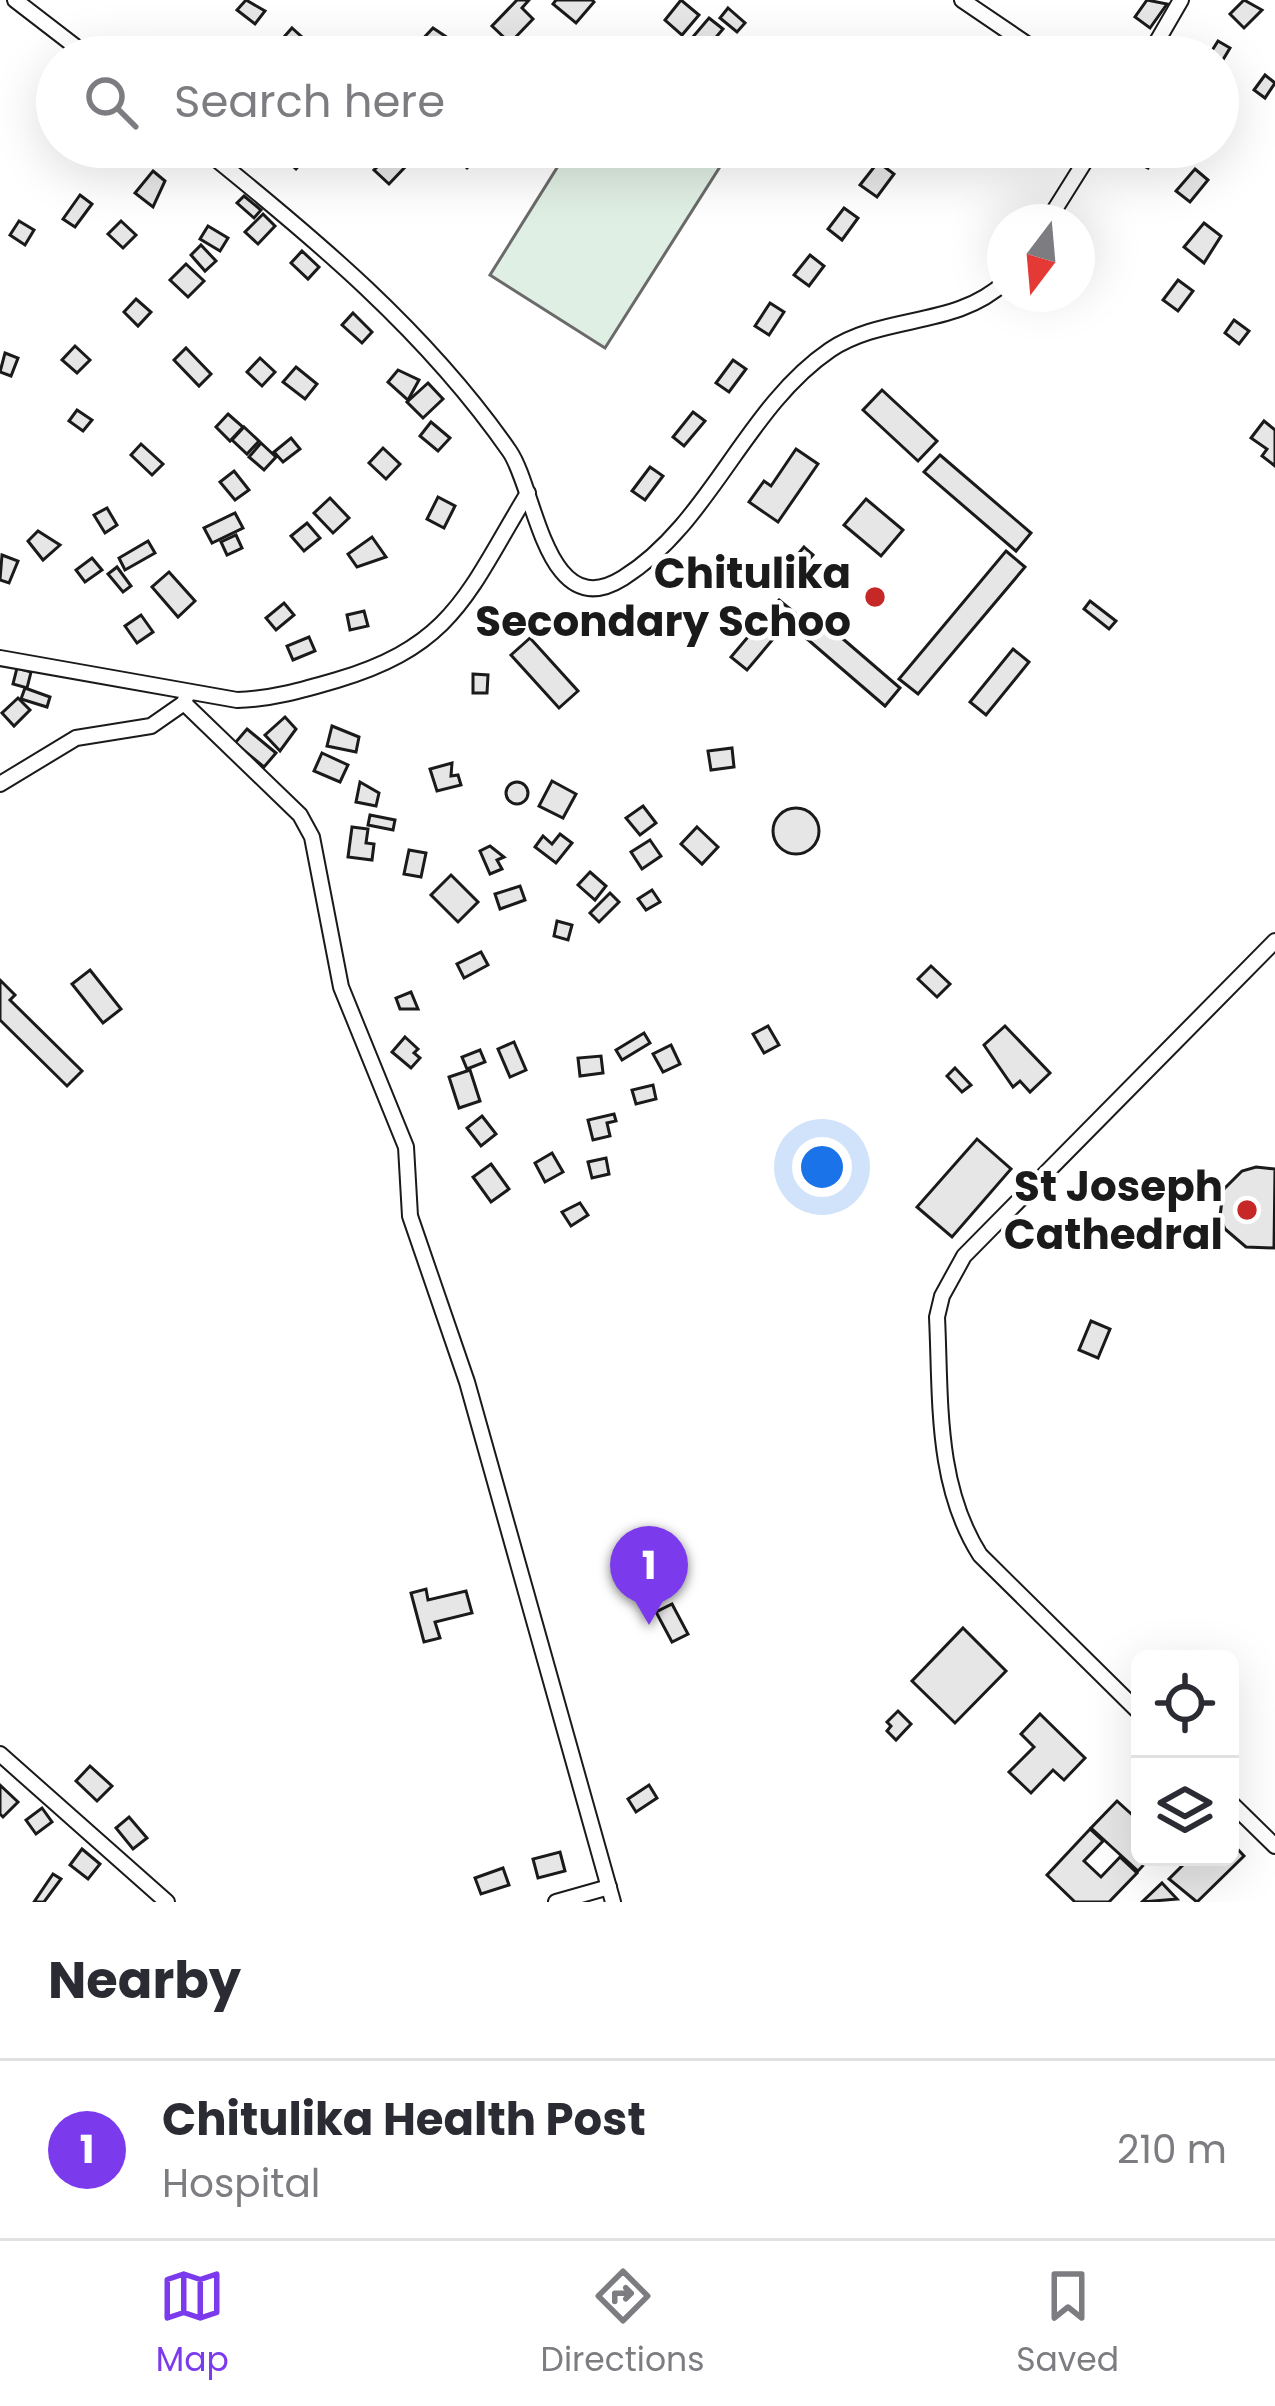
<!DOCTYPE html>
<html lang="en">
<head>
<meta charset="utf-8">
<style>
	:root { --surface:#fff; --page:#f7f7f7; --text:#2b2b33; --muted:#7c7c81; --line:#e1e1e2; --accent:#7c3aed }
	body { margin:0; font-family:Poppins,sans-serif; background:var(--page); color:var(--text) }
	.controls { position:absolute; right:36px; bottom:36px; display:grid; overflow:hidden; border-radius:18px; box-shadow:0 12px 48px #0002 }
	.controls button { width:108px; height:108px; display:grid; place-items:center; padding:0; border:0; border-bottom:3px solid var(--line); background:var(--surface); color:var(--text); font:60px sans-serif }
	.compass { position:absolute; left:987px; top:204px; width:108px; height:108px; border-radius:50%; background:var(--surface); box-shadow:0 12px 48px #0002; rotate:196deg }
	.you { position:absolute; left:822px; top:1167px; width:42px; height:42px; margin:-30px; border:9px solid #fff; border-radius:50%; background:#1a73e8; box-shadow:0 0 0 18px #1a73e833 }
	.badge { display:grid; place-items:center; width:78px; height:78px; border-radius:50%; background:var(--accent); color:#fff; font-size:39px; font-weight:700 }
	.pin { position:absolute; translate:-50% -99px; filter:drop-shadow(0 3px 6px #0008) }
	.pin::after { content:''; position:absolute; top:63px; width:42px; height:36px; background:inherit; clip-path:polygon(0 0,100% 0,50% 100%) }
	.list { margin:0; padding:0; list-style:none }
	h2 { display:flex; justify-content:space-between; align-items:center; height:156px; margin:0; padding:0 48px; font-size:51px }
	h2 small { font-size:39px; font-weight:400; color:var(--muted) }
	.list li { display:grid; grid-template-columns:78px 1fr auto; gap:36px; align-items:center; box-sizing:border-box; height:180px; padding:0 48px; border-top:3px solid var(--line) }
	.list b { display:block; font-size:45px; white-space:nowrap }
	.list p { margin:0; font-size:39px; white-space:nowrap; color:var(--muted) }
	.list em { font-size:39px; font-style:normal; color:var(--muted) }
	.icon { flex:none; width:66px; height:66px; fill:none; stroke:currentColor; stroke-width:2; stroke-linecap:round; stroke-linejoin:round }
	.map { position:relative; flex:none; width:1275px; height:1902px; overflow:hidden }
	.search { position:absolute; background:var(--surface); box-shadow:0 12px 48px #0002; left:36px; right:36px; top:36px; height:132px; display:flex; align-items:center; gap:30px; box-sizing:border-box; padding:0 42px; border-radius:66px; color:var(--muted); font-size:45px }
	.sheet { height:336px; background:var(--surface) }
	nav { display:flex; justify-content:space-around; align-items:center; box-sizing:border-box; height:168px; border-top:3px solid var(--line); background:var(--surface); font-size:33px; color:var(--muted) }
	nav a { display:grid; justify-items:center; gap:6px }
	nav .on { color:var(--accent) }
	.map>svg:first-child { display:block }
	.green { fill:#e0efe3; stroke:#6a6a6a; stroke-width:3 }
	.building { fill:#e6e6e6; stroke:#1a1a1a; stroke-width:3 }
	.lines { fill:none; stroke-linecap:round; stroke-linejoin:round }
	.street-casing { stroke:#1a1a1a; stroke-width:18 }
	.street { stroke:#fff; stroke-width:14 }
	.poi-dot { fill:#c62828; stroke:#fff; stroke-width:4.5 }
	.labels { text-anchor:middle; stroke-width:9; stroke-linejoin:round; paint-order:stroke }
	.poi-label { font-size:42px; font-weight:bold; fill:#1a1a1a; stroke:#fff; text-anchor:end }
</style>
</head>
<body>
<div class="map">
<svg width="1275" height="1902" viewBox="0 0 1275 1902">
	<rect width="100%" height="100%" fill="#fff"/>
	<path class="green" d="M 570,147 L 699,147 L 723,162 L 605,348 L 490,275 Z"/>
	<g class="building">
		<path d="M 246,0 L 265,11 L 255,24 L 237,10 Z"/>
		<path d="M 517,0 L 529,0 L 522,8 L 533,19 L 510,43 L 492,26 Z"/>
		<path d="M 556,0 L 592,0 L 594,2 L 576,23 L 553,4 Z"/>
		<path d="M 681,0 L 699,15 L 682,35 L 665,20 Z"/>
		<path d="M 1147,0 L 1167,4 L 1150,28 L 1135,17 Z"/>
		<path d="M 1244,0 L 1262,10 L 1244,28 L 1230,14 Z"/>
		<path d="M 728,8 L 745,23 L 737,32 L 720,18 Z"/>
		<path d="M 709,18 L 723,29 L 706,49 L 692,38 Z"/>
		<path d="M 292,28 L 303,38 L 288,56 L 276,46 Z"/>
		<path d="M 433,28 L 457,44 L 444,57 L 434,57 L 419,43 Z"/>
		<path d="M 987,40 L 1013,57 L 976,57 Z"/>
		<path d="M 1218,41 L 1230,48 L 1218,68 L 1218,57 L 1208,57 Z"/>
		<path d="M 1265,75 L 1275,83 L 1265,98 L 1254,90 Z"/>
		<path d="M 283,147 L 312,147 L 314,149 L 296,169 L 278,153 Z"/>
		<path d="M 447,147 L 473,147 L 481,155 L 467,168 Z"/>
		<path d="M 1139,147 L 1160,147 L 1148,168 L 1132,160 Z"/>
		<path d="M 393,152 L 407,165 L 389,184 L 374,170 Z"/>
		<path d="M 878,162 L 894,174 L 877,197 L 860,185 Z"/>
		<path d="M 1195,169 L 1208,180 L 1190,202 L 1176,191 Z"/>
		<path d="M 153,171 L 165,181 L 153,207 L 135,193 Z"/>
		<path d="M 80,195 L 92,204 L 75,227 L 63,219 Z"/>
		<path d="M 244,196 L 261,210 L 254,218 L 237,203 Z"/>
		<path d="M 844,208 L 858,218 L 842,240 L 828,229 Z"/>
		<path d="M 263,214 L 275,226 L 258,244 L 245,232 Z"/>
		<path d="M 19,221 L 34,230 L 25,245 L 10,235 Z"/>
		<path d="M 121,221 L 136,235 L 123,248 L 108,234 Z"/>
		<path d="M 1204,223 L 1221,236 L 1204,263 L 1184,247 Z"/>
		<path d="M 208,226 L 228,238 L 220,251 L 200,239 Z"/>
		<path d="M 201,245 L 216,261 L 205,271 L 191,255 Z"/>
		<path d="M 302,251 L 319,267 L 308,279 L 291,263 Z"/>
		<path d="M 810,255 L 824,266 L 809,286 L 794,275 Z"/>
		<path d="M 186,264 L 204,281 L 188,297 L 170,280 Z"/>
		<path d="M 1178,280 L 1193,291 L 1178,311 L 1163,300 Z"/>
		<path d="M 136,299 L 151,312 L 138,326 L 124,312 Z"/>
		<path d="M 770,303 L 784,312 L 769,335 L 755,326 Z"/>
		<path d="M 353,313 L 372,332 L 362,343 L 342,325 Z"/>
		<path d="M 1234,320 L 1249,331 L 1239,344 L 1225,333 Z"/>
		<path d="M 75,346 L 90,360 L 77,373 L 62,360 Z"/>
		<path d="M 186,348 L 211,374 L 199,386 L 174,360 Z"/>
		<path d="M 5,353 L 18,358 L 11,376 L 0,372 Z"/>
		<path d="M 260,358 L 275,372 L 262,386 L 247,372 Z"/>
		<path d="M 733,360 L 746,369 L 729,392 L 716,383 Z"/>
		<path d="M 296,367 L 317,384 L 305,399 L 283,382 Z"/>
		<path d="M 398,370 L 419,380 L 408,400 L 388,382 Z"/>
		<path d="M 428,383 L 443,399 L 423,418 L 407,402 Z"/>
		<path d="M 882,390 L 937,441 L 918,461 L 863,410 Z"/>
		<path d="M 77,410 L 92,420 L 83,431 L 69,421 Z"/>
		<path d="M 693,412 L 705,421 L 684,446 L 673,437 Z"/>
		<path d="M 228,414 L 243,427 L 230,441 L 216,427 Z"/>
		<path d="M 1264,421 L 1275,430 L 1275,466 L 1262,456 L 1267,449 L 1251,438 Z"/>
		<path d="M 431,422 L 450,438 L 438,451 L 420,436 Z"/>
		<path d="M 244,427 L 259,441 L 247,454 L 232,440 Z"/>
		<path d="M 291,438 L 300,449 L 283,462 L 274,452 Z"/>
		<path d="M 261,443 L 276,457 L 264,470 L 249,457 Z"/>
		<path d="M 141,444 L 163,464 L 152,475 L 131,455 Z"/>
		<path d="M 383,448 L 400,464 L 386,479 L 369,463 Z"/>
		<path d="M 796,449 L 818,464 L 778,522 L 749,502 L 764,481 L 771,486 Z"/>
		<path d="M 940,455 L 1031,533 L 1016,551 L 924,472 Z"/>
		<path d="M 650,467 L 663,476 L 645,500 L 632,491 Z"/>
		<path d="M 234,471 L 249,490 L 235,500 L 220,482 Z"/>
		<path d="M 438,497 L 455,506 L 444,528 L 427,519 Z"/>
		<path d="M 330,498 L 349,518 L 333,533 L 314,513 Z"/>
		<path d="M 866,499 L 903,530 L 881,556 L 844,525 Z"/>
		<path d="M 107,508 L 117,525 L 105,533 L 94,515 Z"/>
		<path d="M 235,513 L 243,528 L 212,543 L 204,528 Z"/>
		<path d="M 307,523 L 320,538 L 304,551 L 291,536 Z"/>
		<path d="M 38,531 L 60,545 L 43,560 L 28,541 Z"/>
		<path d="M 236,535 L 242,548 L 227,555 L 221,542 Z"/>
		<path d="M 372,537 L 386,557 L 357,567 L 348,554 Z"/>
		<path d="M 148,541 L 155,553 L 125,570 L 119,558 Z"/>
		<path d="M 804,547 L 813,555 L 799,571 L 790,564 Z"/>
		<path d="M 1006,551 L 1025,567 L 918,694 L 899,679 Z"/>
		<path d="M 2,555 L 18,561 L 9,583 L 0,580 Z"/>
		<path d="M 92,558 L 102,570 L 85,582 L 76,570 Z"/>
		<path d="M 117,567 L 131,586 L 123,592 L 108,574 Z"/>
		<path d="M 169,572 L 195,601 L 178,617 L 152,587 Z"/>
		<path d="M 779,600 L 795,613 L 747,670 L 731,657 Z"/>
		<path d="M 1090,601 L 1116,621 L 1109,629 L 1084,609 Z"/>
		<path d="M 284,603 L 294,615 L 276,630 L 266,618 Z"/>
		<path d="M 364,611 L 368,626 L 350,630 L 347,615 Z"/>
		<path d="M 141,615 L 153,632 L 137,643 L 125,626 Z"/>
		<path d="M 821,620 L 900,688 L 885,706 L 806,638 Z"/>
		<path d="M 309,637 L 315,651 L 293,660 L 287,646 Z"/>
		<path d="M 530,638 L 578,691 L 559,708 L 511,655 Z"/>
		<path d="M 1013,649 L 1029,662 L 986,715 L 970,702 Z"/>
		<path d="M 17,668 L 31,672 L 27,688 L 13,684 Z"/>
		<path d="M 473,674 L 488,675 L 487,693 L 473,693 Z"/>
		<path d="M 25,688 L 50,697 L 47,707 L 21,699 Z"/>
		<path d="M 18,698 L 30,710 L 14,726 L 2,713 Z"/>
		<path d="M 285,717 L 296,729 L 280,751 L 265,735 Z"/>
		<path d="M 332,726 L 359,737 L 356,752 L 327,746 Z"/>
		<path d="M 247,729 L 276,753 L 264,767 L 235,743 Z"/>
		<path d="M 732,748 L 734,767 L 711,770 L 708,751 Z"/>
		<path d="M 322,753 L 348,765 L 340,782 L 314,771 Z"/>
		<path d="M 452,763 L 451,776 L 458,775 L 461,785 L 437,791 L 430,769 Z"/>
		<path d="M 552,781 L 576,794 L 563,818 L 539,806 Z"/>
		<circle cx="517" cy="793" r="11"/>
		<path d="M 360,782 L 379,793 L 376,806 L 356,802 Z"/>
		<path d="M 643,806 L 656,823 L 640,835 L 626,818 Z"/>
		<circle cx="796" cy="831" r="23"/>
		<path d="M 370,815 L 395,820 L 393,830 L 368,825 Z"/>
		<path d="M 352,827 L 368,829 L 366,843 L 374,844 L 372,860 L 348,857 Z"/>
		<path d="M 697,827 L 718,847 L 702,864 L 681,844 Z"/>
		<path d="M 560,834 L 572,843 L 556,863 L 535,847 L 543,836 L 552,844 Z"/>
		<path d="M 650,840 L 661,856 L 642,869 L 631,852 Z"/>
		<path d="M 490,846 L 504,857 L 497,860 L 502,869 L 490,874 L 480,851 Z"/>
		<path d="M 409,850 L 426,853 L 421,877 L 404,874 Z"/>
		<path d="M 590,872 L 606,886 L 595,900 L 578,885 Z"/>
		<path d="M 451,875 L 478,902 L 458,922 L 431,895 Z"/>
		<path d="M 520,886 L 525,900 L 500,909 L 495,894 Z"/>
		<path d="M 652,890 L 660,902 L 646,910 L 638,899 Z"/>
		<path d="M 610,893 L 619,902 L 599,922 L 590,913 Z"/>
		<path d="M 557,921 L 572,925 L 568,940 L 554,936 Z"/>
		<path d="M 481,952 L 488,965 L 464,978 L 457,964 Z"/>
		<path d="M 931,966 L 950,984 L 937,997 L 918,979 Z"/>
		<path d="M 90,970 L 121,1009 L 103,1023 L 72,984 Z"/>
		<path d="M 0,980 L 15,995 L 10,1000 L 82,1071 L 67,1086 L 0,1020 Z"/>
		<path d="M 411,992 L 418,1009 L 400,1009 L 396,998 Z"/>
		<path d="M 768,1026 L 779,1045 L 764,1053 L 753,1034 Z"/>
		<path d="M 1005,1026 L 1050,1073 L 1030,1092 L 1020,1081 L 1013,1087 L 984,1045 Z"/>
		<path d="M 644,1033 L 650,1043 L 622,1060 L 616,1050 Z"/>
		<path d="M 405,1037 L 418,1049 L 414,1053 L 420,1058 L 411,1068 L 392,1052 Z"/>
		<path d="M 514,1042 L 526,1070 L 510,1077 L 498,1049 Z"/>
		<path d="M 671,1045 L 680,1064 L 663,1072 L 653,1054 Z"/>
		<path d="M 480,1050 L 485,1062 L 467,1069 L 462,1057 Z"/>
		<path d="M 601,1056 L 603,1073 L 580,1076 L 578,1058 Z"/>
		<path d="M 955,1068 L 971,1085 L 962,1092 L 947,1076 Z"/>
		<path d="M 470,1070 L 480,1101 L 459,1108 L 449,1077 Z"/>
		<path d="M 653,1085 L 656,1099 L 636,1104 L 632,1090 Z"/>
		<path d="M 614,1114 L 616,1121 L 607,1123 L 610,1136 L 593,1140 L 588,1120 Z"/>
		<path d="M 482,1116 L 496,1134 L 481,1146 L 467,1128 Z"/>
		<path d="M 977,1139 L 1011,1169 L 952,1237 L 917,1207 Z"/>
		<path d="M 552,1153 L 563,1172 L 545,1182 L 535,1163 Z"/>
		<path d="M 606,1158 L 609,1174 L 592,1178 L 588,1162 Z"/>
		<path d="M 491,1164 L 509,1189 L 491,1202 L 473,1177 Z"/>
		<path d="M 1256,1167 L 1275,1169 L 1274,1248 L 1246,1247 L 1225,1229 L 1220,1217 L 1223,1190 L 1242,1171 Z"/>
		<path d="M 580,1203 L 588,1215 L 571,1226 L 562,1212 Z"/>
		<path d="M 1091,1321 L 1110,1329 L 1098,1358 L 1079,1350 Z"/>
		<path d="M 426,1589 L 428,1600 L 466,1591 L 472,1613 L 435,1622 L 440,1638 L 424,1642 L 411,1593 Z"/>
		<path d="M 672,1604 L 688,1634 L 672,1642 L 656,1612 Z"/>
		<path d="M 963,1628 L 1006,1671 L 955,1723 L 912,1681 Z"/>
		<path d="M 898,1711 L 911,1724 L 896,1740 L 887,1731 L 891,1726 L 887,1722 Z"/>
		<path d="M 1040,1714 L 1085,1758 L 1064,1780 L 1053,1770 L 1031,1793 L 1009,1772 L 1034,1747 L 1021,1734 Z"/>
		<path d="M 90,1766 L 112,1786 L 97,1801 L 76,1781 Z"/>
		<path d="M 0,1785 L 18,1802 L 3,1817 L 0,1814 Z"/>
		<path d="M 649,1785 L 657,1798 L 636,1812 L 628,1799 Z"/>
		<path d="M 1117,1801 L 1140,1822 L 1140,1857 L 1151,1857 L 1138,1871 L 1091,1828 Z"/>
		<path d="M 42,1808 L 52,1822 L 36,1834 L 26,1820 Z"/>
		<path d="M 129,1817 L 147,1838 L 133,1849 L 116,1828 Z"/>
		<path d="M 1090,1829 L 1103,1841 L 1084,1861 L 1101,1877 L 1120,1857 L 1137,1873 L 1109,1902 L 1075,1902 L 1047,1875 Z"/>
		<path d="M 1230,1841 L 1244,1856 L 1197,1902 L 1169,1879 L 1191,1857 L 1230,1857 Z"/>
		<path d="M 82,1849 L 100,1864 L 88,1879 L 70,1865 Z"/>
		<path d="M 560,1852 L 565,1871 L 538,1878 L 533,1859 Z"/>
		<path d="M 503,1868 L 509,1885 L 481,1894 L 475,1878 Z"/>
		<path d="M 53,1874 L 61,1879 L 44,1902 L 34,1902 Z"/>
		<path d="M 1162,1883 L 1177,1899 L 1142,1902 Z"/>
	</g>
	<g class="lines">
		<defs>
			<g id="street">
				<path d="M 15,0 L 89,57"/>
				<path d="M 962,0 L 1046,57"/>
				<path d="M 1148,57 L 1181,0"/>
				<path d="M 201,147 C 314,238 427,332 510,452 C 536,491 546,626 623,578 C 710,524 745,408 830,350 C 884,314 956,328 1005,282"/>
				<path d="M 1047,222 L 1094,147"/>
				<path d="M 0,658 L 237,700 C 272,699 303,690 337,680 C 455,645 468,591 528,493"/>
				<path d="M 188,692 L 184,703 L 300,815 L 312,837 L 341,987 L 406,1147 L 410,1216 L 467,1382 L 613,1902"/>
				<path d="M 0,784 L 76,738 L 151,726 L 184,703"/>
				<path d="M 1140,1713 L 980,1555 C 935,1484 941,1399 937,1317 L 942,1296 L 964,1256 L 1275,941"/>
				<path d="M 0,1754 L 167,1902"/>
				<path d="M 1230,1802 L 1275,1846"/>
				<path d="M 556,1902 L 609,1887"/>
			</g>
		</defs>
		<use href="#street" class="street-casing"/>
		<use href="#street" class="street"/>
	</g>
	<g class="poi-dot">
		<circle cx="875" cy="597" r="12"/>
		<circle cx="1247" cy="1210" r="12"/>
	</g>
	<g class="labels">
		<g class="poi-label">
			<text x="851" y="588">Chitulika<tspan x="851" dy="48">Secondary Schoo</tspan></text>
			<text x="1223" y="1201">St Joseph<tspan x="1223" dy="48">Cathedral</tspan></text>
		</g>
	</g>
</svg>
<div class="controls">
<button><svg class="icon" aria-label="locate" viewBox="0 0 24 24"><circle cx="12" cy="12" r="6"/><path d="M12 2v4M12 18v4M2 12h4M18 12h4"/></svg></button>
<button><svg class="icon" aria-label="layers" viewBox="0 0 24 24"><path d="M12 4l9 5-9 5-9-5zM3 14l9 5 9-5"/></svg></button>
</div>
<svg class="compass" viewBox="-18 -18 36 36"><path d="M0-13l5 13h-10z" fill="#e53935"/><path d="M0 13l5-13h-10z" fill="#7c7c81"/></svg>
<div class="you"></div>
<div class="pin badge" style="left:649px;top:1625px">1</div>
<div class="search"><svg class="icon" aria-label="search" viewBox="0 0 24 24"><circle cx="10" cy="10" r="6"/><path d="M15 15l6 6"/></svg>Search here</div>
</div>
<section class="sheet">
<h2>Nearby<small></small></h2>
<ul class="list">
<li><span class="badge">1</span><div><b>Chitulika Health Post</b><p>Hospital</p></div><em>210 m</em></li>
</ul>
</section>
<nav>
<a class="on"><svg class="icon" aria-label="map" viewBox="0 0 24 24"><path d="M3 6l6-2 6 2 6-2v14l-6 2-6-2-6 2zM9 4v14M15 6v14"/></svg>Map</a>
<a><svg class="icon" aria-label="directions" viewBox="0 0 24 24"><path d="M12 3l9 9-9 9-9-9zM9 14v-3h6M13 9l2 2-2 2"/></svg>Directions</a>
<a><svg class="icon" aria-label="saved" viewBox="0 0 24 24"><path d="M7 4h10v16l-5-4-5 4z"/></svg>Saved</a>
</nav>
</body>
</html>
